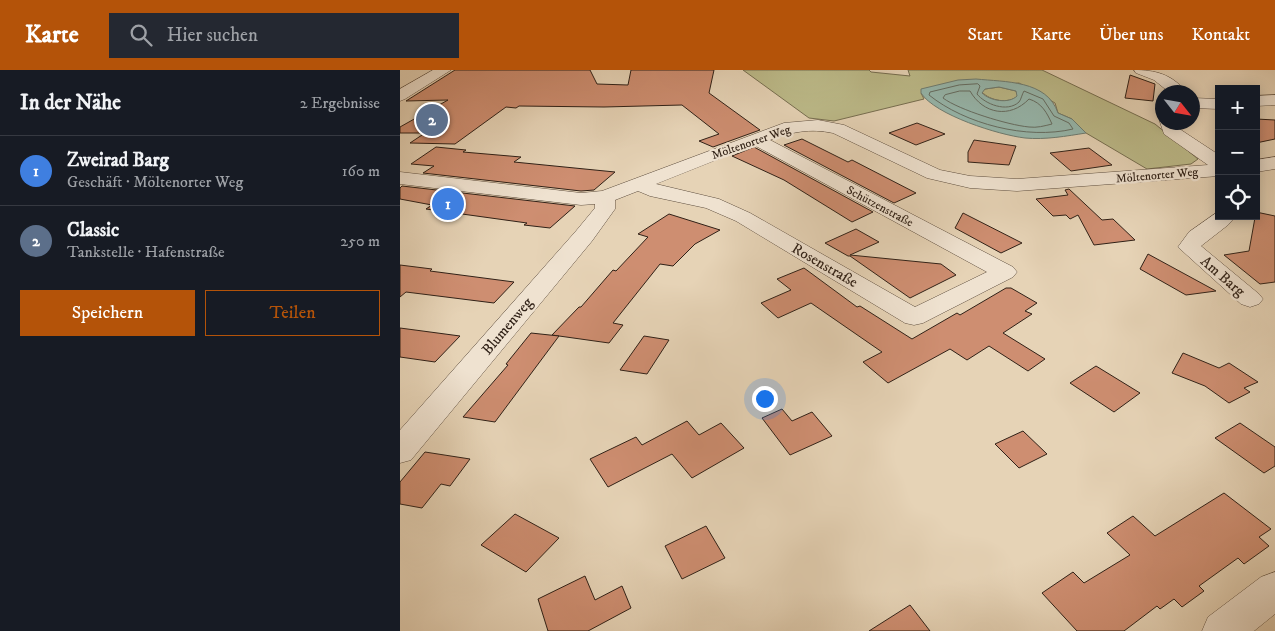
<!DOCTYPE html>
<html lang="de">
<head>
<meta charset="utf-8">
<style>
	:root { --surface:#171b24; --page:#242831; --text:#f1f3f6; --muted:#9ea1a6; --line:#363941; --accent:#b45309 }
	body { margin:0; font-family:"IM FELL DW Pica",serif; background:var(--page); color:var(--text) }
	.controls { position:absolute; right:15px; top:15px; display:grid; overflow:hidden; border-radius:0px; box-shadow:0 2px 12px #0003 }
	.controls button { width:45px; height:45px; display:grid; place-items:center; padding:0; border:0; border-bottom:1px solid var(--line); background:var(--surface); color:var(--text); font:25px sans-serif }
	.compass { position:absolute; left:755px; top:15px; width:45px; height:45px; border-radius:50%; background:var(--surface); box-shadow:0 2px 12px #0003; rotate:121deg }
	.you { position:absolute; left:364px; top:328px; width:18px; height:18px; margin:-12px; border:4px solid #fff; border-radius:50%; background:#1a73e8; box-shadow:0 0 0 8px #1a73e833 }
	.badge { display:grid; place-items:center; width:32px; height:32px; border-radius:50%; background:var(--accent); color:#fff; font-size:16px; font-weight:700 }
	.pin { position:absolute; translate:-50% -50%; border:2px solid #fff; box-shadow:0 1px 5px #0006 }
	.list { margin:0; padding:0; list-style:none }
	h2 { display:flex; justify-content:space-between; align-items:center; height:65px; margin:0; padding:0 20px; font-size:21px }
	h2 small { font-size:16px; font-weight:400; color:var(--muted) }
	.list li { display:grid; grid-template-columns:32px 1fr auto; gap:15px; align-items:center; box-sizing:border-box; height:70px; padding:0 20px; border-top:1px solid var(--line) }
	.list b { display:block; font-size:19px; white-space:nowrap }
	.list p { margin:0; font-size:16px; white-space:nowrap; color:var(--muted) }
	.list em { font-size:16px; font-style:normal; color:var(--muted) }
	.actions { display:flex; gap:10px; padding:15px 20px }
	.actions a { flex:1; padding:11px 0; border:1px solid var(--accent); border-radius:0px; text-align:center; font-size:18px; color:var(--accent) }
	.actions .main { background:var(--accent); color:#fff }
	.icon { flex:none; width:28px; height:28px; fill:none; stroke:currentColor; stroke-width:2; stroke-linecap:round; stroke-linejoin:round }
	.map { position:relative; flex:none; width:875px; height:561px; overflow:hidden }
	header { display:flex; align-items:center; gap:30px; box-sizing:border-box; height:70px; padding:0 25px; background:var(--accent); color:#fff }
	header strong { font-size:24px }
	nav { display:flex; gap:28px; margin-inline-start:auto; font-size:18px }
	.search { width:350px; height:45px; background:var(--page); display:flex; align-items:center; gap:12px; box-sizing:border-box; padding:0 18px; border-radius:0px; color:var(--muted); font-size:19px }
	main { display:flex }
	aside { flex:1; background:var(--surface) }
	.map>svg:first-child { display:block }
	.green { fill:#bcba89; stroke:#766e50 }
	.water { fill:#96b8ae; stroke:#6d7c72; fill-rule:evenodd }
	.lines { fill:none; stroke-linecap:round; stroke-linejoin:round }
	.shore { stroke:#636c62; stroke-width:1 }
	.building { fill:#ce8e71; stroke:#302117 }
	.minor-casing { stroke:#5e4e3f; stroke-width:1 }
	.minor { fill:#efe2d0; fill-rule:evenodd }
	.labels { text-anchor:middle; stroke-width:4.5; stroke-linejoin:round; paint-order:stroke }
	.far-street-label { font-size:12px; fill:#302117; stroke:#efe2d0 }
	.street-label { font-size:15px; fill:#302117; stroke:#efe2d0 }
</style>
</head>
<body>
<header>
<strong>Karte</strong>
<div class="search"><svg class="icon" aria-label="search" viewBox="0 0 24 24"><circle cx="10" cy="10" r="6"/><path d="M15 15l6 6"/></svg>Hier suchen</div>
<nav><a>Start</a><a>Karte</a><a>Über uns</a><a>Kontakt</a></nav>
</header>
<main>
<aside>
<h2>In der Nähe<small>2 Ergebnisse</small></h2>
<ul class="list">
<li><span class="badge" style="background:#3f7fe0">1</span><div><b>Zweirad Barg</b><p>Geschäft · Möltenorter Weg</p></div><em>160 m</em></li>
<li><span class="badge" style="background:#5c6f8a">2</span><div><b>Classic</b><p>Tankstelle · Hafenstraße</p></div><em>250 m</em></li>
</ul>
<div class="actions"><a class="main">Speichern</a><a>Teilen</a></div>
</aside>
<div class="map">
<svg width="875" height="561" viewBox="0 0 875 561">
	<rect width="100%" height="100%" fill="#e6d3b6"/>
	<filter id="stains"><feTurbulence type="fractalNoise" baseFrequency=".004" numOctaves="4"/><feColorMatrix values="0 0 0 0 .2 0 0 0 0 .09 0 0 0 0 .02 0 0 0 .5 -.17"/></filter>
	<radialGradient id="worn" r=".72"><stop offset=".6" stop-color="#630" stop-opacity="0"/><stop offset="1" stop-color="#630" stop-opacity=".3"/></radialGradient>
	<g class="green">
		<path d="M 343,0 L 469,0 L 471,2 L 510,6 L 508,0 L 642,0 L 755,54 L 798,89 L 791,94 L 747,99 L 686,63 L 672,49 L 658,43 L 655,33 L 619,13 L 521,23 L 524,29 L 434,51 L 409,48 Z"/>
		<path d="M 599,17 L 616,21 L 618,26 C 609,34 590,31 582,22 L 585,19 Z"/>
	</g>
	<path class="water" d="M 576,9 C 605,12 647,10 658,43 L 672,49 L 686,63 C 667,66 645,70 625,68 C 599,65 535,45 521,23 L 521,19 L 558,10 ZM 599,17 L 616,21 L 617,26 C 609,34 590,31 582,23 L 585,19 Z"/>
	<g class="lines">
		<g class="shore">
			<path d="M 578,14 L 580,16 L 577,24 C 585,34 607,43 619,32 C 621,30 622,24 624,21 L 643,29 L 654,46 L 669,53 L 673,59 C 627,70 565,54 529,25 L 530,22 L 559,15 Z"/>
			<path d="M 560,21 L 570,21 C 583,44 610,49 629,29 C 642,33 647,43 652,54 C 644,56 637,58 629,57 C 608,55 559,40 543,28 L 545,25 Z"/>
		</g>
	</g>
	<g class="building">
		<path d="M 55,0 L 190,0 L 197,14 L 228,15 L 231,0 L 314,0 L 309,23 L 360,60 L 313,77 L 299,71 L 319,64 L 282,35 L 204,37 L 119,36 L 116,38 L 106,37 L 55,74 L 10,73 L 25,63 L 0,63 L 0,57 L 48,30 L 6,31 Z"/>
		<path d="M 730,5 L 755,14 L 753,31 L 725,28 Z"/>
		<path d="M 856,49 L 875,50 L 875,69 L 856,73 Z"/>
		<path d="M 517,53 L 545,64 L 516,75 L 489,63 Z"/>
		<path d="M 402,69 L 448,92 L 452,90 L 516,123 L 494,133 L 384,75 Z"/>
		<path d="M 574,70 L 616,76 L 609,95 L 568,92 L 568,82 Z"/>
		<path d="M 36,77 L 66,80 L 63,82 L 121,87 L 114,92 L 215,102 L 194,120 L 181,121 L 23,103 L 34,96 L 11,94 Z"/>
		<path d="M 354,77 L 473,142 L 452,152 L 384,110 L 332,86 Z"/>
		<path d="M 689,78 L 712,95 L 671,101 L 650,83 Z"/>
		<path d="M 2,116 L 175,136 L 150,158 L 124,155 L 127,153 L 26,139 L 32,135 L 0,129 L 0,118 Z"/>
		<path d="M 669,119 L 702,150 L 713,149 L 735,170 L 694,175 L 678,145 L 670,149 L 666,145 L 653,146 L 636,129 L 668,125 L 665,120 Z"/>
		<path d="M 856,142 L 875,146 L 875,212 L 860,214 L 824,185 L 849,181 Z"/>
		<path d="M 563,143 L 622,173 L 601,183 L 555,158 Z"/>
		<path d="M 269,144 L 320,160 L 295,174 L 273,196 L 260,194 L 213,253 L 223,255 L 209,273 L 152,265 L 179,237 L 181,237 L 213,200 L 216,201 L 248,167 L 238,164 Z"/>
		<path d="M 456,159 L 479,172 L 450,185 L 541,194 L 556,205 L 510,228 L 450,186 L 448,186 L 425,173 Z"/>
		<path d="M 748,184 L 816,221 L 786,225 L 740,199 Z"/>
		<path d="M 0,195 L 32,199 L 30,201 L 114,212 L 94,233 L 6,222 L 0,227 Z"/>
		<path d="M 404,198 L 457,237 L 460,236 L 512,269 L 557,243 L 560,245 L 606,218 L 611,218 L 637,233 L 625,241 L 632,244 L 603,263 L 645,289 L 628,301 L 589,276 L 567,290 L 550,279 L 488,313 L 463,292 L 482,282 L 411,233 L 378,248 L 361,233 L 391,220 L 377,209 Z"/>
		<path d="M 0,258 L 60,266 L 35,292 L 0,287 Z"/>
		<path d="M 131,263 L 159,266 L 95,352 L 63,347 L 108,295 L 106,294 Z"/>
		<path d="M 244,266 L 269,270 L 247,304 L 220,300 Z"/>
		<path d="M 783,283 L 819,298 L 829,293 L 858,312 L 844,318 L 850,322 L 829,333 L 805,316 L 772,303 Z"/>
		<path d="M 696,296 L 740,323 L 714,342 L 670,313 Z"/>
		<path d="M 382,339 L 392,351 L 412,342 L 432,366 L 390,385 L 362,348 Z"/>
		<path d="M 287,351 L 299,365 L 321,353 L 344,378 L 292,408 L 272,384 L 208,417 L 190,389 L 236,367 L 242,375 Z"/>
		<path d="M 840,353 L 875,377 L 875,396 L 864,403 L 815,368 Z"/>
		<path d="M 623,361 L 647,384 L 619,398 L 595,374 Z"/>
		<path d="M 25,382 L 70,389 L 50,416 L 41,414 L 22,438 L 0,434 L 0,412 Z"/>
		<path d="M 824,423 L 871,459 L 859,467 L 869,476 L 844,494 L 838,488 L 799,516 L 804,521 L 782,537 L 774,529 L 760,539 L 757,536 L 724,561 L 677,561 L 642,523 L 673,502 L 684,513 L 730,485 L 707,463 L 733,446 L 755,466 Z"/>
		<path d="M 115,444 L 159,468 L 126,502 L 81,475 Z"/>
		<path d="M 306,456 L 325,488 L 282,509 L 265,476 Z"/>
		<path d="M 185,506 L 195,530 L 222,516 L 231,538 L 188,561 L 148,561 L 138,529 Z"/>
		<path d="M 510,535 L 530,561 L 469,561 Z"/>
	</g>
	<g class="lines">
		<defs>
			<g id="minor">
				<path d="M 33,0 L 51,0 L 5,29 L 0,31 L 0,19 Z"/>
				<path d="M 734,0 C 755,0 772,4 786,22 L 769,22 L 754,10 L 736,3 Z"/>
				<path d="M 875,25 L 875,35 L 856,36 L 856,26 Z"/>
				<path d="M 792,28 L 819,29 L 819,39 L 792,38 Z"/>
				<path d="M 762,48 L 762,52 L 776,52 L 778,58 L 819,85 L 819,106 L 617,121 L 570,118 L 527,108 L 433,63 C 410,58 391,62 370,70 L 613,197 L 617,202 L 613,207 L 523,253 L 514,255 L 505,253 L 336,151 L 306,138 L 250,126 L 238,121 L 215,130 L 215,139 L 192,171 L 11,390 L 0,393 L 0,360 L 176,161 L 195,138 L 195,134 L 181,135 L 0,114 L 0,102 L 181,123 L 202,121 L 384,53 L 418,50 L 444,55 L 540,100 L 570,106 L 617,109 L 808,95 L 764,64 L 760,52 ZM 354,75 L 587,202 L 515,237 L 350,143 L 319,129 L 256,114 Z"/>
				<path d="M 875,87 L 875,99 L 856,102 L 856,90 Z"/>
				<path d="M 819,141 L 819,146 L 836,146 L 828,155 L 801,176 L 859,224 L 863,229 L 859,234 L 850,237 L 841,234 L 778,177 L 789,162 Z"/>
				<path d="M 875,502 L 875,544 L 854,561 L 802,561 L 808,547 L 861,507 Z"/>
			</g>
		</defs>
		<use href="#minor" class="minor-casing"/>
		<use href="#minor" class="minor"/>
	</g>
	<g class="labels">
		<g class="far-street-label">
			<text transform="translate(351 72) rotate(-19)" y="4">Möltenorter Weg</text>
			<text transform="translate(757 105) rotate(-5)" y="4">Möltenorter Weg</text>
			<text transform="translate(480 136) rotate(28)" y="4">Schützenstraße</text>
		</g>
		<g class="street-label">
			<text transform="translate(425 195) rotate(30)" y="5">Rosenstraße</text>
			<text transform="translate(823 206) rotate(41)" y="5">Am Barg</text>
			<text transform="translate(107 256) rotate(-50)" y="5">Blumenweg</text>
		</g>
	</g>
	<rect width="100%" height="100%" filter="url(#stains)"/>
	<rect width="100%" height="100%" fill="url(#worn)"/>
</svg>
<div class="controls">
<button>+</button>
<button>−</button>
<button><svg class="icon" aria-label="locate" viewBox="0 0 24 24"><circle cx="12" cy="12" r="6"/><path d="M12 2v4M12 18v4M2 12h4M18 12h4"/></svg></button>
</div>
<svg class="compass" viewBox="-18 -18 36 36"><path d="M0-13l5 13h-10z" fill="#e53935"/><path d="M0 13l5-13h-10z" fill="#9ea1a6"/></svg>
<div class="you"></div>
<div class="pin badge" style="left:48px;top:134px;background:#3f7fe0">1</div>
<div class="pin badge" style="left:32px;top:50px;background:#5c6f8a">2</div>
</div>
</main>
</body>
</html>
